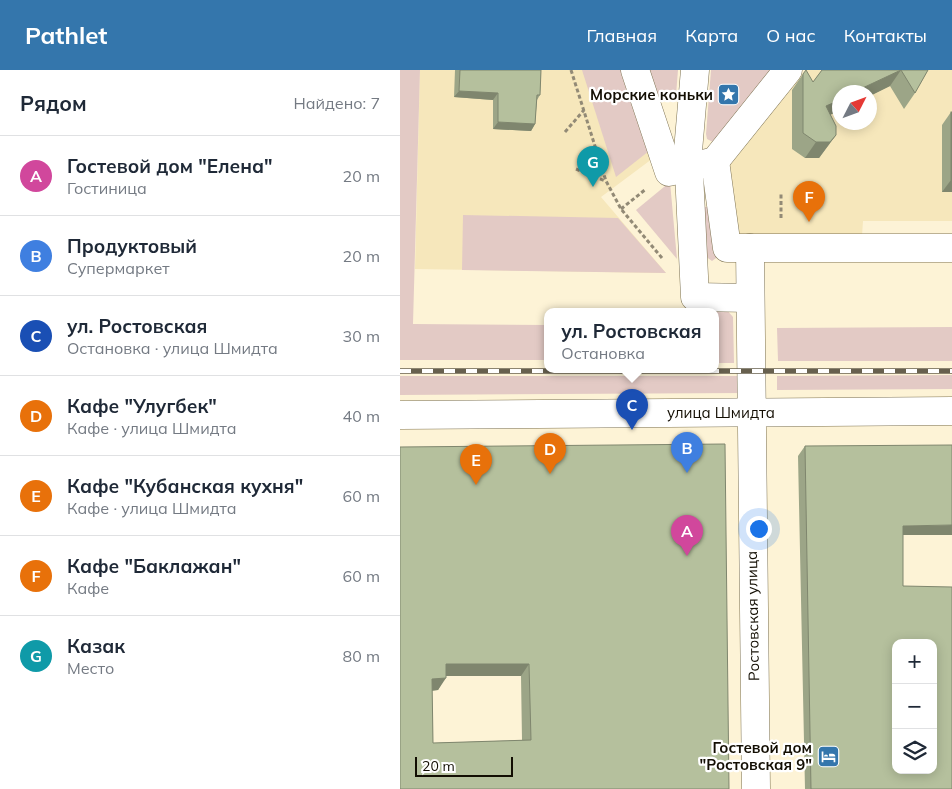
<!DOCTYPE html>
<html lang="ru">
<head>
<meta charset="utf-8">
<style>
	:root { --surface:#fff; --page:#f2f2f3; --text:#1f2937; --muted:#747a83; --line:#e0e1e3; --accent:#3476ac }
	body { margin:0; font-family:Mulish,sans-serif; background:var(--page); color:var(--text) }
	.controls { position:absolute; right:15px; bottom:15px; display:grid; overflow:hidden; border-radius:10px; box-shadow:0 2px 12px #0003 }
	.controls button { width:45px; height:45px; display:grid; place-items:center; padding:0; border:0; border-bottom:1px solid var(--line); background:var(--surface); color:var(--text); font:25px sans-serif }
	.compass { position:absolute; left:432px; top:15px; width:45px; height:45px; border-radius:50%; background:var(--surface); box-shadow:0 2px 12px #0003; rotate:48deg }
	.scale { position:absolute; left:15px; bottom:12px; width:98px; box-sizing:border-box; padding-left:5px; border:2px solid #130e03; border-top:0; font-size:14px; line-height:18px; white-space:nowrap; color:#130e03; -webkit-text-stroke:4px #fff; paint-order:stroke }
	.you { position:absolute; left:358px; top:458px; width:18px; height:18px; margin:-12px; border:4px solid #fff; border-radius:50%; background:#1a73e8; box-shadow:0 0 0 8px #1a73e833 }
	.badge { display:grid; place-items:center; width:32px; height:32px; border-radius:50%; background:var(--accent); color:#fff; font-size:16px; font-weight:700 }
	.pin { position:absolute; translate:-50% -41px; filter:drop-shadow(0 1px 2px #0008) }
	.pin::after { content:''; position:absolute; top:26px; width:18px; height:15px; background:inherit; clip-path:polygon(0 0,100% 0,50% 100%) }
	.popup { position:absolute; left:144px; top:238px; width:175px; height:65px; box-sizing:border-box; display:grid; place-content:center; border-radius:10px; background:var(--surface); filter:drop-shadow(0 1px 4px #0005); font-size:16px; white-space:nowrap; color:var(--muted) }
	.popup b { font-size:19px; color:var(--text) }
	.popup::after { content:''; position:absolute; left:50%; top:100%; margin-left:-10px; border:10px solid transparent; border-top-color:var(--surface) }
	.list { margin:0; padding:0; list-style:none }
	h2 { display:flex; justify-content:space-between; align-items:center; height:65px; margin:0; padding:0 20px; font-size:21px }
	h2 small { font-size:16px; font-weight:400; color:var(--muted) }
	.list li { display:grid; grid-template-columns:32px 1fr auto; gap:15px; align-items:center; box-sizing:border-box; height:80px; padding:0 20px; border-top:1px solid var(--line) }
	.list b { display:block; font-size:19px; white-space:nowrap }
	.list p { margin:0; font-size:16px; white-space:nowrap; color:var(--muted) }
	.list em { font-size:16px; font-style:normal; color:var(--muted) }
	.icon { flex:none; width:28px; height:28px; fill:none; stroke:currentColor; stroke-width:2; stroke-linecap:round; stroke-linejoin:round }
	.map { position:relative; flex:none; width:552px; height:719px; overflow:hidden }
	header { display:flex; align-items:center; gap:30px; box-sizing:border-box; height:70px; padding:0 25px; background:var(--accent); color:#fff }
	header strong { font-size:24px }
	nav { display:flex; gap:28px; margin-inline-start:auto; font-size:18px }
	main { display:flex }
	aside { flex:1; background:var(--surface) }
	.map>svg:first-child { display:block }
	.built { fill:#f6e7bb; fill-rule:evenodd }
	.green { fill:#e3cac5 }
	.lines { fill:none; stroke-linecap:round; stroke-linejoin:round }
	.minor-casing { stroke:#7e7352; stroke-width:29 }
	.path { stroke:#928a76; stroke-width:3; stroke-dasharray:4 2.5; stroke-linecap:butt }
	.minor { stroke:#fff; stroke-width:28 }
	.rail-casing { stroke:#67604e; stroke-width:5.5 }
	.rail { stroke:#fff; stroke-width:4; stroke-dasharray:11; stroke-linecap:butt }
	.wall { fill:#9ca587; fill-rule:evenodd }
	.shaded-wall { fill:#7f866e }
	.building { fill:#b5c09d; stroke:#7f866e; fill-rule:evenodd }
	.labels { text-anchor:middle; stroke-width:4.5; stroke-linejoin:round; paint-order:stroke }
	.poi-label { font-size:15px; font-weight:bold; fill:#130e03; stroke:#fff; text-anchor:end }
	.street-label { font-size:15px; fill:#130e03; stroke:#fff }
</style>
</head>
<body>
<header>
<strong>Pathlet</strong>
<nav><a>Главная</a><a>Карта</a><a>О нас</a><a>Контакты</a></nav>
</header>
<main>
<aside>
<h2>Рядом<small>Найдено: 7</small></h2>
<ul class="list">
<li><span class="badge" style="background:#d1479c">A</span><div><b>Гостевой дом &quot;Елена&quot;</b><p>Гостиница</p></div><em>20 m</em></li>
<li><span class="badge" style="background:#3f7fe0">B</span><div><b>Продуктовый</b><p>Супермаркет</p></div><em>20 m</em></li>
<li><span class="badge" style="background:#1a4fb4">C</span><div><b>ул. Ростовская</b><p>Остановка · улица Шмидта</p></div><em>30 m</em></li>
<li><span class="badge" style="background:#e8710a">D</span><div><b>Кафе &quot;Улугбек&quot;</b><p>Кафе · улица Шмидта</p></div><em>40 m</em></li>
<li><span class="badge" style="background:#e8710a">E</span><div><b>Кафе &quot;Кубанская кухня&quot;</b><p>Кафе · улица Шмидта</p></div><em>60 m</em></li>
<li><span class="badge" style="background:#e8710a">F</span><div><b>Кафе &quot;Баклажан&quot;</b><p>Кафе</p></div><em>60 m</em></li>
<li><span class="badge" style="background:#0f9aa8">G</span><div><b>Казак</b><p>Место</p></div><em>80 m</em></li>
</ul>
</aside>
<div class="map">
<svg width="552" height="719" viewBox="0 0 552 719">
	<rect width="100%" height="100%" fill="#fdf3d6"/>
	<g class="built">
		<path d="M 20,0 L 227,0 L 256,86 L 201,127 L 266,203 L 15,199 Z"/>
		<path d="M 405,0 L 552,0 L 552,151 L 463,151 L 462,166 L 335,164 L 327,98 ZM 440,22 L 470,22 L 470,52 L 440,52 Z"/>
	</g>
	<g class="green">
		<path d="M 0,0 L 20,0 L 13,254 L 148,255 L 148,290 L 0,290 Z"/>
		<path d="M 182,0 L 222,0 L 249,81 L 216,107 Z"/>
		<path d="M 249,0 L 278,0 L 276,25 L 269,30 L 259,28 Z"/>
		<path d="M 311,0 L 374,0 L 313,72 L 307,69 L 306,64 Z"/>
		<path d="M 270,112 L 277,189 L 236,140 Z"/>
		<path d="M 303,137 L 312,137 L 319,186 L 312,191 L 305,186 Z"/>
		<path d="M 63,145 L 218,148 L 266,203 L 62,200 Z"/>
		<path d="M 309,236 L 325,238 L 333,247 L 334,293 L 316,293 L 316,241 L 309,241 Z"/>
		<path d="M 552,257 L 552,291 L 378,291 L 377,258 Z"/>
		<path d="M 552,305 L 552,319 L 377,320 L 377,306 Z"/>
		<path d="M 0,306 L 344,306 L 344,323 L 0,325 Z"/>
	</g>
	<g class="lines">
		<defs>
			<g id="minor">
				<path d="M 235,0 L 269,102 L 315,91 L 388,0"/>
				<path d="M 295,0 L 288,81 L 295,227 L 350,228"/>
				<path d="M 315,91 L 327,178 L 552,178"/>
				<path d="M 350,178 L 356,719"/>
				<path d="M 0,345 L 552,341"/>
			</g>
		</defs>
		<use href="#minor" class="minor-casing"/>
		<g class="path">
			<path d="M 171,0 L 206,111 L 221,139 L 262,188"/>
			<path d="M 165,62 L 184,40"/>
			<path d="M 176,99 L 205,111"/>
			<path d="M 221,139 L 246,119"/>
			<path d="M 381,148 L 381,123"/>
		</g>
		<use href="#minor" class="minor"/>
		<defs>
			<path id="rail" d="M 0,301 L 552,301"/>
		</defs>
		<use href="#rail" class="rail-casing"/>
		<use href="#rail" class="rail"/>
	</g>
	<g class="wall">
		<path d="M 55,0 L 141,0 L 140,25 L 137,30 L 135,54 L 131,61 L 93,59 L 93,30 L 54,27 Z"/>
		<path d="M 422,0 L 528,0 L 515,23 L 504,39 L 490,16 L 430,45 L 436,65 L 419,88 L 405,88 L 392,79 L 392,20 L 403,4 L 413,12 Z"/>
		<path d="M 551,42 L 552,122 L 542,122 L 542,55 Z"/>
		<path d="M 405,376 L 503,465 L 503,516 L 552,719 L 405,719 L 398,386 Z"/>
		<path d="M 0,377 L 329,719 L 0,719 ZM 46,606 L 121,606 L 122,670 L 33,673 L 32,621 L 38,620 Z"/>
	</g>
	<g class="shaded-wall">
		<path d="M 501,0 L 490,16 L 470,26 L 470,22 L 454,22 Z"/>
		<path d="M 59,21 L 98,23 L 93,30 L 54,27 Z"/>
		<path d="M 440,30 L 440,40 L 415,52 L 426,36 Z"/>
		<path d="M 98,52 L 135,54 L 131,61 L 93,59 Z"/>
		<path d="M 436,65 L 419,88 L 405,88 L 416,72 Z"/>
		<path d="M 551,110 L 552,110 L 552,122 L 542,122 Z"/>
		<path d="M 552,455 L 552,465 L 497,465 L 503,456 Z"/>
		<path d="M 46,594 L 129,594 L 121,606 L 37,606 Z"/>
		<path d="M 46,608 L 38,620 L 24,621 L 32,609 Z"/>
	</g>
	<g class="building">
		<path d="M 60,0 L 141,0 L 140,25 L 137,25 L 135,54 L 98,52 L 98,23 L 59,21 Z"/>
		<path d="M 406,0 L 413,12 L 422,0 L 528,0 L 515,23 L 501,0 L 454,22 L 440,22 L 440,30 L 426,36 L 436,56 L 436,65 L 430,72 L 416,72 L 403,63 L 403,4 Z"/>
		<rect x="551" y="42" width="1" height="68"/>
		<path d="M 325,374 L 329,719 L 0,719 L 0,377 ZM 46,594 L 129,594 L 131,670 L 33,673 L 32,609 L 46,608 Z"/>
		<path d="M 552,375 L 552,455 L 503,456 L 503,516 L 552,517 L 552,719 L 411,719 L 405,376 ZM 496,573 L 533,573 L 533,700 L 496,700 Z"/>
	</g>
	<defs>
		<symbol id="sight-square" viewBox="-11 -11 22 22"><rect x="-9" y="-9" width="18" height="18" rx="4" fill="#3476ac" stroke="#fff"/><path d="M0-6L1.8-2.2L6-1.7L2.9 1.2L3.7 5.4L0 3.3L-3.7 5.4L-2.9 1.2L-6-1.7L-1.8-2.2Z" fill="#fff"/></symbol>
		<symbol id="hotel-square" viewBox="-11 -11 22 22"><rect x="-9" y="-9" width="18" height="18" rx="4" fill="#3476ac" stroke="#fff"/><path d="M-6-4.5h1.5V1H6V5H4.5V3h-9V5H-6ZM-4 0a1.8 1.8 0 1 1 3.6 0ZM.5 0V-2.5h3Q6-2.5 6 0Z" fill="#fff"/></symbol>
	</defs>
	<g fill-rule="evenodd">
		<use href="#sight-square" x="316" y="12" width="25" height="25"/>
		<use href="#hotel-square" x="416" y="674" width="25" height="25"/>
	</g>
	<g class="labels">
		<g class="poi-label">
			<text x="313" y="30">Морские коньки</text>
			<text x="412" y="683">Гостевой дом<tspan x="412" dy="17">"Ростовская 9"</tspan></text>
		</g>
		<g class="street-label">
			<text x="321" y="348">улица Шмидта</text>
			<text transform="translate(353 546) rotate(-91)" y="5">Ростовская улица</text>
		</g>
	</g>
</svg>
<div class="controls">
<button>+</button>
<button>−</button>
<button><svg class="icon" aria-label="layers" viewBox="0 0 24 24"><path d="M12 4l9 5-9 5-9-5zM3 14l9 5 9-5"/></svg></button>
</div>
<svg class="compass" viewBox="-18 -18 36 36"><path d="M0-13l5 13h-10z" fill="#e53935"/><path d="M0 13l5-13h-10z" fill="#747a83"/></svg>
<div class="scale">20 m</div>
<div class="you"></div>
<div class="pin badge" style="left:287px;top:486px;background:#d1479c">A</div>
<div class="pin badge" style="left:287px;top:403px;background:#3f7fe0">B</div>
<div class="pin badge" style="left:232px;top:360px;background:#1a4fb4">C</div>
<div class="popup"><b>ул. Ростовская</b>Остановка</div>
<div class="pin badge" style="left:150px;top:404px;background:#e8710a">D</div>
<div class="pin badge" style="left:76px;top:415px;background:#e8710a">E</div>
<div class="pin badge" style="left:409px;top:152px;background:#e8710a">F</div>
<div class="pin badge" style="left:193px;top:117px;background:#0f9aa8">G</div>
</div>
</main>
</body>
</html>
